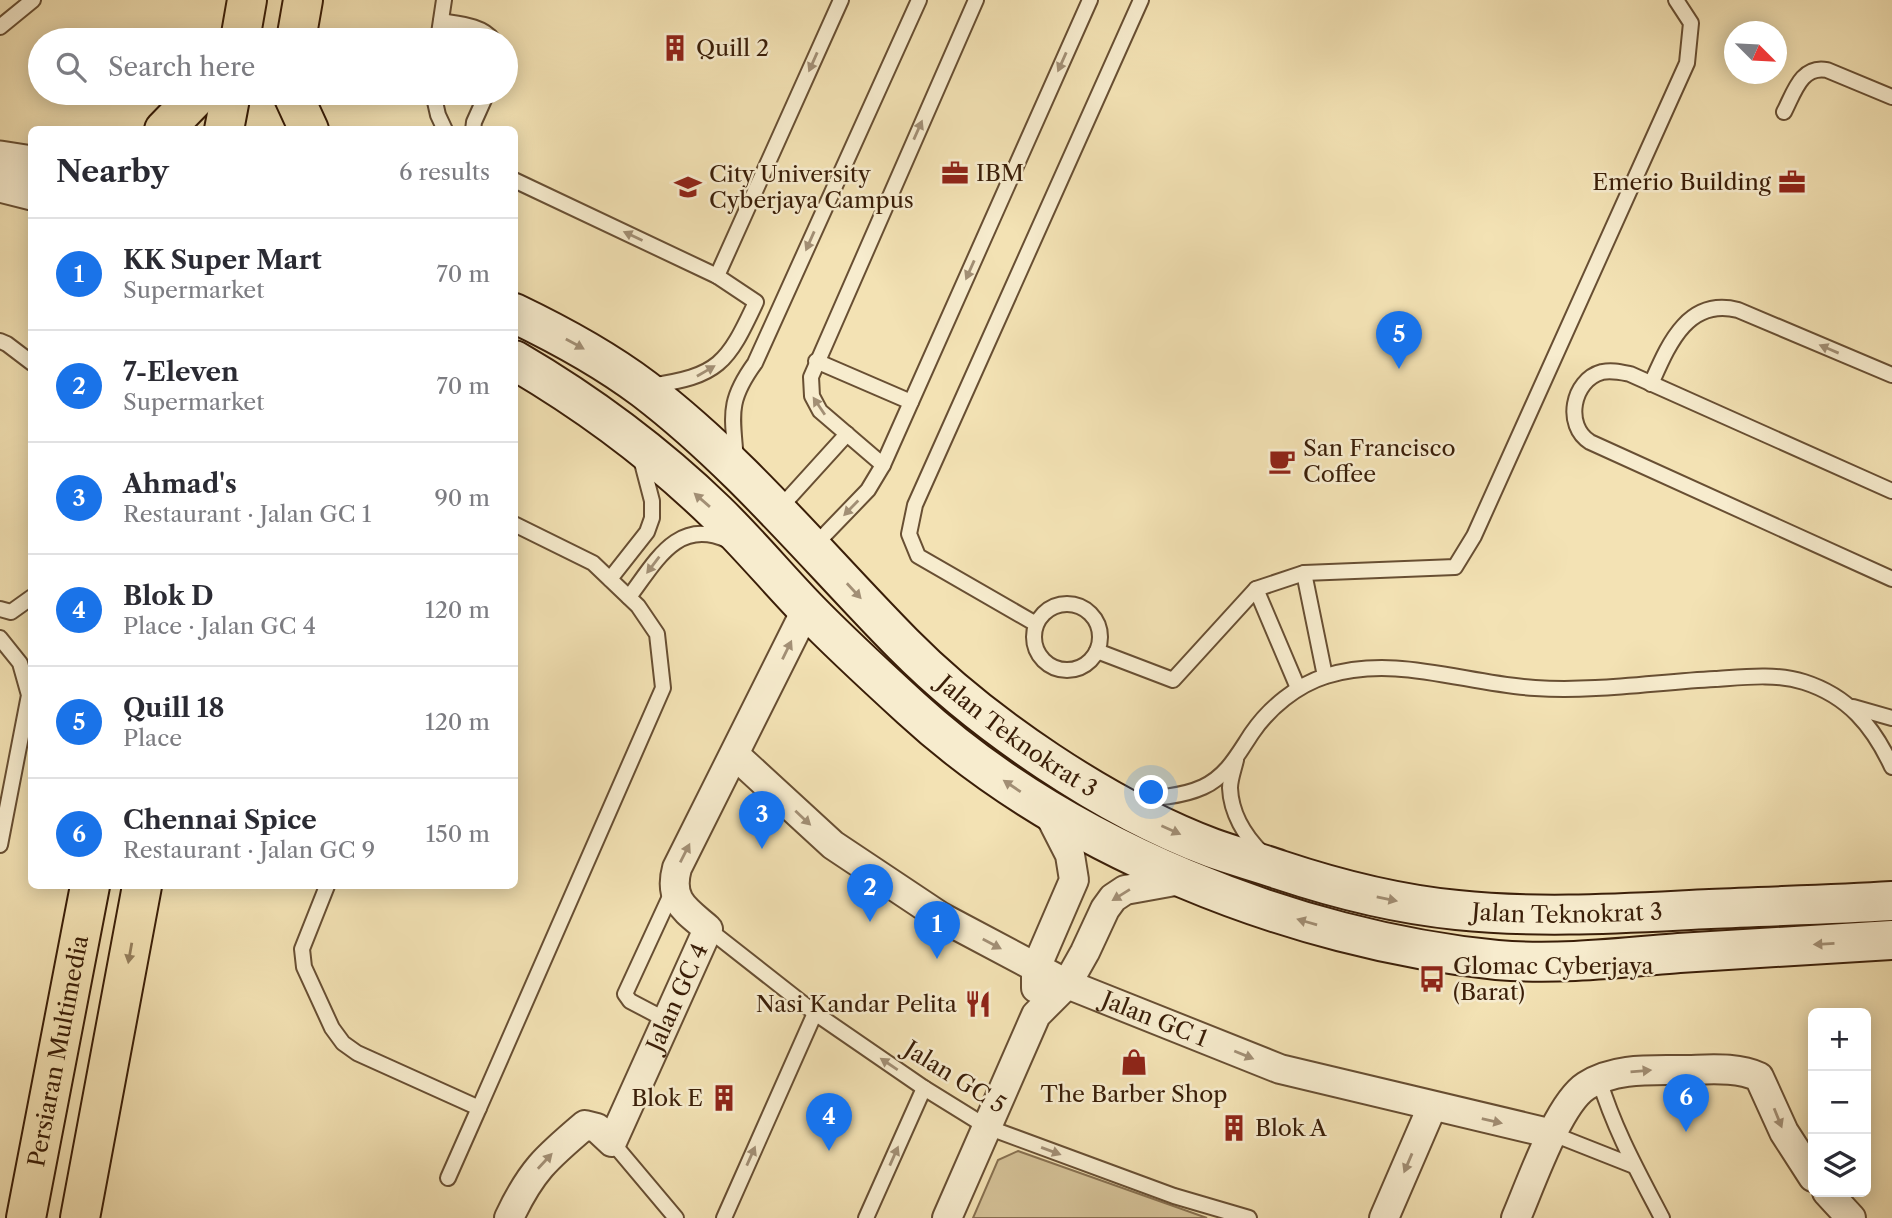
<!DOCTYPE html>
<html lang="en">
<head>
<meta charset="utf-8">
<style>
	:root { --surface:#fff; --page:#f7f7f7; --text:#2b2b33; --muted:#7c7c81; --line:#e1e1e2; --accent:#1a73e8 }
	body { margin:0; font-family:"Libre Caslon Text",serif; background:var(--page); color:var(--text) }
	.controls { position:absolute; right:21px; bottom:21px; display:grid; overflow:hidden; border-radius:10px; box-shadow:0 4px 18px #0003 }
	.controls button { width:63px; height:63px; display:grid; place-items:center; padding:0; border:0; border-bottom:2px solid var(--line); background:var(--surface); color:var(--text); font:35px sans-serif }
	.compass { position:absolute; left:1724px; top:21px; width:63px; height:63px; border-radius:50%; background:var(--surface); box-shadow:0 4px 18px #0003; rotate:114deg }
	.you { position:absolute; left:1152px; top:793px; width:24px; height:24px; margin:-18px; border:5px solid #fff; border-radius:50%; background:#1a73e8; box-shadow:0 0 0 10px #1a73e833 }
	.badge { display:grid; place-items:center; width:46px; height:46px; border-radius:50%; background:var(--accent); color:#fff; font-size:23px; font-weight:700 }
	.pin { position:absolute; translate:-50% -58px; filter:drop-shadow(0 2px 4px #0008) }
	.pin::after { content:''; position:absolute; top:37px; width:24px; height:21px; background:inherit; clip-path:polygon(0 0,100% 0,50% 100%) }
	.list { margin:0; padding:0; list-style:none }
	h2 { display:flex; justify-content:space-between; align-items:center; height:91px; margin:0; padding:0 28px; font-size:30px }
	h2 small { font-size:23px; font-weight:400; color:var(--muted) }
	.list li { display:grid; grid-template-columns:46px 1fr auto; gap:21px; align-items:center; box-sizing:border-box; height:112px; padding:0 28px; border-top:2px solid var(--line) }
	.list b { display:block; font-size:26px; white-space:nowrap }
	.list p { margin:0; font-size:23px; white-space:nowrap; color:var(--muted) }
	.list em { font-size:23px; font-style:normal; color:var(--muted) }
	.icon { flex:none; width:38px; height:38px; fill:none; stroke:currentColor; stroke-width:2; stroke-linecap:round; stroke-linejoin:round }
	.map { position:relative; flex:none; width:1892px; height:1218px; overflow:hidden }
	.search { position:absolute; background:var(--surface); box-shadow:0 4px 18px #0003; left:28px; top:28px; width:490px; height:77px; display:flex; align-items:center; gap:18px; box-sizing:border-box; padding:0 24px; border-radius:38px; color:var(--muted); font-size:26px }
	.panel { position:absolute; background:var(--surface); box-shadow:0 4px 18px #0003; left:28px; top:126px; width:490px; height:763px; border-radius:10px }
	.map>svg:first-child { display:block }
	.green { fill:#d4c197; stroke:#877050; stroke-width:2 }
	.lines { fill:none; stroke-linecap:round; stroke-linejoin:round }
	.service-casing { stroke:#684f33; stroke-width:18 }
	.minor-casing { stroke:#684f33; stroke-width:32 }
	.tertiary-casing { stroke:#684f33; stroke-width:37 }
	.secondary-casing { stroke:#3a1e08; stroke-width:42 }
	.primary-casing { stroke:#3a1e08; stroke-width:42 }
	.service { stroke:#f7ecce; stroke-width:14 }
	.minor { stroke:#f7ecce; stroke-width:28 }
	.tertiary { stroke:#f7ecce; stroke-width:33 }
	.secondary { stroke:#f7ecce; stroke-width:38 }
	.primary { stroke:#f3e2b4; stroke-width:38 }
	.oneway { fill:#a28f75 }
	.oneway2 { fill:#96805e }
	.labels { text-anchor:middle; stroke-width:5; stroke-linejoin:round; paint-order:stroke }
	.poi-label { font-size:23px; fill:#3a1e08; stroke:#f7ecce; text-anchor:start }
	.street-label { font-size:23px; fill:#3a1e08; stroke:#f7ecce }
</style>
</head>
<body>
<div class="map">
<svg width="1892" height="1218" viewBox="0 0 1892 1218">
	<rect width="100%" height="100%" fill="#f3e2b4"/>
	<filter id="stains"><feTurbulence type="fractalNoise" baseFrequency=".00286" numOctaves="4"/><feColorMatrix values="0 0 0 0 .2 0 0 0 0 .09 0 0 0 0 .02 0 0 0 .5 -.17"/></filter>
	<radialGradient id="worn" r=".72"><stop offset=".6" stop-color="#630" stop-opacity="0"/><stop offset="1" stop-color="#630" stop-opacity=".3"/></radialGradient>
	<path class="green" d="M 1018,1151 L 1207,1218 L 973,1218 L 998,1160 Z"/>
	<g class="lines">
		<defs>
			<g id="service">
				<path d="M 976,0 L 811,377 L 812,396 L 820,411 L 883,465 L 1090,0"/>
				<path d="M 441,21 C 458,24 482,25 493,40"/>
				<path d="M 0,27 L 33,0"/>
				<path d="M 438,40 L 444,0"/>
				<path d="M 433,93 L 438,115 L 445,130"/>
				<path d="M 1784,112 C 1794,93 1801,65 1827,70 L 1892,97"/>
				<path d="M 473,130 L 474,122 L 487,93"/>
				<path d="M 514,180 L 717,276 L 756,302 C 727,364 719,376 649,386"/>
				<path d="M 717,276 L 841,0"/>
				<path d="M 0,341 L 7,344 L 32,363"/>
				<path d="M 816,361 L 911,402"/>
				<path d="M 1651,384 C 1668,346 1687,297 1738,310 L 1892,375"/>
				<path d="M 736,461 C 733,416 726,403 755,363 L 919,0"/>
				<path d="M 1892,491 L 1630,374 C 1620,372 1612,370 1602,372 C 1572,380 1564,426 1590,442 L 1892,579"/>
				<path d="M 778,510 L 847,434"/>
				<path d="M 814,546 L 868,490 L 883,465"/>
				<path d="M 1304,573 L 1325,676"/>
				<path d="M 610,579 L 647,532 L 652,518 L 652,501 L 641,459"/>
				<path d="M 1256,589 L 1298,688"/>
				<path d="M 629,597 C 655,563 677,517 727,540"/>
				<circle cx="1067" cy="637" r="33"/>
				<path d="M 0,609 L 11,612 L 32,597"/>
				<path d="M 1036,624 L 918,556 L 909,534 L 915,505 L 1141,0"/>
				<path d="M 0,638 L 20,663 L 29,695 L 0,845"/>
				<path d="M 1097,651 L 1173,680 L 1256,589 L 1304,573 L 1455,567 L 1474,536 L 1687,63 L 1691,23 L 1676,0"/>
				<path d="M 1853,707 L 1892,718"/>
				<path d="M 1236,760 C 1234,769 1230,779 1230,788 C 1231,813 1245,836 1262,853"/>
				<path d="M 1131,799 C 1155,798 1181,797 1203,787 C 1227,776 1238,754 1252,733 C 1269,708 1297,685 1326,676 C 1396,654 1465,684 1535,688 C 1595,692 1656,682 1715,679 C 1744,677 1775,673 1804,682 C 1848,696 1873,726 1892,767"/>
				<path d="M 327,886 L 302,949 L 304,967 L 332,1028 L 343,1043 L 357,1053 L 479,1108 L 663,688 L 657,634 L 638,606 L 593,563 L 514,524"/>
				<path d="M 708,929 L 815,1013 L 924,1088 L 987,1127 L 1174,1196 L 1249,1218"/>
				<path d="M 668,1021 L 630,1001 L 625,994 L 673,890"/>
				<path d="M 1599,1079 C 1614,1129 1638,1172 1662,1218"/>
				<path d="M 1553,1134 L 1634,1166"/>
				<path d="M 612,1142 L 676,1218"/>
				<path d="M 448,1178 L 479,1108"/>
				<path d="M 724,1218 L 815,1013"/>
				<path d="M 866,1218 L 924,1088"/>
			</g>
			<g id="minor">
				<path id="s1" d="M 735,755 L 833,845 L 941,917 L 1067,984 L 1280,1069 L 1553,1134"/>
				<path d="M 1036,988 L 1036,968 L 1074,880 L 1070,855 L 1047,810"/>
				<path d="M 1827,1192 L 1851,1218"/>
				<path id="s2" d="M 509,1218 C 531,1171 546,1158 585,1125 L 597,1128 L 612,1142 L 708,929 C 686,910 668,901 677,868 L 807,608"/>
				<path d="M 947,1218 L 1036,1015 L 1067,984 L 1085,952 L 1105,909 L 1113,898 L 1125,890 L 1186,879"/>
				<path d="M 1384,1218 L 1432,1107"/>
				<path d="M 1516,1218 C 1530,1186 1558,1104 1586,1086 C 1613,1068 1649,1070 1680,1070 C 1706,1070 1736,1066 1759,1077 L 1784,1132 L 1813,1177"/>
			</g>
			<g id="tertiary">
				<path d="M 0,158 L 32,163"/>
				<path d="M 0,185 L 32,193"/>
			</g>
			<g id="secondary">
				<path id="s3" d="M 514,313 C 560,335 604,359 644,389 C 741,463 818,558 903,644 C 983,725 1106,808 1212,848 C 1234,856 1257,862 1280,870 C 1337,889 1396,904 1457,910 C 1541,919 1626,913 1710,909 C 1771,906 1831,905 1892,901"/>
				<path d="M 514,360 C 586,402 656,454 716,512 C 748,543 777,578 808,610 C 841,644 876,676 911,708 C 1062,847 1294,940 1497,960 C 1558,965 1618,958 1679,953 C 1750,948 1821,944 1892,940"/>
			</g>
			<g id="primary">
				<path d="M 240,40 L 247,0"/>
				<path d="M 296,40 L 303,0"/>
				<path d="M 292,93 L 309,130"/>
				<path d="M 164,130 L 200,93"/>
				<path d="M 224,130 L 231,93"/>
				<path id="s4" d="M 26,1218 L 90,886"/>
				<path d="M 80,1218 L 142,886"/>
			</g>
		</defs>
		<use href="#service" class="service-casing"/>
		<use href="#minor" class="minor-casing"/>
		<use href="#tertiary" class="tertiary-casing"/>
		<use href="#secondary" class="secondary-casing"/>
		<use href="#primary" class="primary-casing"/>
		<use href="#service" class="service"/>
		<use href="#minor" class="minor"/>
		<use href="#tertiary" class="tertiary"/>
		<use href="#secondary" class="secondary"/>
		<use href="#primary" class="primary"/>
	</g>
	<defs><path id="oneway-solid" d="M-6-.8H1V-3.2L6.5 0L1 3.2V.8H-6Z" transform="scale(1.75)"/></defs>
	<g class="oneway">
		<use href="#oneway-solid" transform="translate(813 62) rotate(114)"/>
		<use href="#oneway-solid" transform="translate(1062 62) rotate(114)"/>
		<use href="#oneway-solid" transform="translate(918 130) rotate(-66)"/>
		<use href="#oneway-solid" transform="translate(633 236) rotate(-155)"/>
		<use href="#oneway-solid" transform="translate(810 241) rotate(114)"/>
		<use href="#oneway-solid" transform="translate(970 270) rotate(114)"/>
		<use href="#oneway-solid" transform="translate(575 344) rotate(29)"/>
		<use href="#oneway-solid" transform="translate(1829 349) rotate(-157)"/>
		<use href="#oneway-solid" transform="translate(706 371) rotate(-30)"/>
		<use href="#oneway-solid" transform="translate(819 406) rotate(-124)"/>
		<use href="#oneway-solid" transform="translate(702 500) rotate(-139)"/>
		<use href="#oneway-solid" transform="translate(851 508) rotate(134)"/>
		<use href="#oneway-solid" transform="translate(653 565) rotate(127)"/>
		<use href="#oneway-solid" transform="translate(854 591) rotate(47)"/>
		<use href="#oneway-solid" transform="translate(787 650) rotate(-64)"/>
		<use href="#oneway-solid" transform="translate(1012 786) rotate(-146)"/>
		<use href="#oneway-solid" transform="translate(803 818) rotate(43)"/>
		<use href="#oneway-solid" transform="translate(1171 830) rotate(24)"/>
		<use href="#oneway-solid" transform="translate(685 853) rotate(-63)"/>
		<use href="#oneway-solid" transform="translate(1121 895) rotate(148)"/>
		<use href="#oneway-solid" transform="translate(1387 899) rotate(11)"/>
		<use href="#oneway-solid" transform="translate(1307 922) rotate(-164)"/>
		<use href="#oneway-solid" transform="translate(992 944) rotate(28)"/>
		<use href="#oneway-solid" transform="translate(1824 944) rotate(177)"/>
		<use href="#oneway-solid" transform="translate(1244 1055) rotate(22)"/>
		<use href="#oneway-solid" transform="translate(889 1064) rotate(-146)"/>
		<use href="#oneway-solid" transform="translate(1641 1071) rotate(-5)"/>
		<use href="#oneway-solid" transform="translate(1778 1118) rotate(68)"/>
		<use href="#oneway-solid" transform="translate(1492 1121) rotate(13)"/>
		<use href="#oneway-solid" transform="translate(1051 1151) rotate(20)"/>
		<use href="#oneway-solid" transform="translate(751 1156) rotate(-66)"/>
		<use href="#oneway-solid" transform="translate(894 1156) rotate(-66)"/>
		<use href="#oneway-solid" transform="translate(545 1161) rotate(-47)"/>
		<use href="#oneway-solid" transform="translate(1408 1163) rotate(113)"/>
	</g>
	<use class="oneway2" href="#oneway-solid" transform="translate(130 953) rotate(100)"/>
	<defs>
		<symbol id="building-bare" viewBox="-9 -9 18 18"><path d="M-4-6H4V6H1V3H-1V6H-4ZM-2.5-4.3h1.7v1.8h-1.7ZM.8-4.3h1.7v1.8H.8ZM-2.5-1h1.7V.8h-1.7ZM.8-1h1.7V.8H.8Z" fill="#8f2418" stroke="#f7ecce" stroke-width="2.5" paint-order="stroke"/></symbol>
		<symbol id="office-bare" viewBox="-9 -9 18 18"><path d="M-6-3h4V-5.5h4V-3h4V5H-6ZM-1-4.5V-3h2v-1.5ZM-6 0V1H6V0Z" fill="#8f2418" stroke="#f7ecce" stroke-width="2.5" paint-order="stroke"/></symbol>
		<symbol id="university-bare" viewBox="-9 -9 18 18"><path d="M0-5L7-2L0 1L-7-2ZM-4 1L0 2.5L4 1V4Q0 6-4 4Z" fill="#8f2418" stroke="#f7ecce" stroke-width="2.5" paint-order="stroke"/></symbol>
		<symbol id="cafe-bare" viewBox="-9 -9 18 18"><path d="M-5.5-4.5H6V0H3Q3 3.5 0 3.5H-2.5Q-5.5 3.5-5.5 0ZM3-3.2v2h1.7v-2ZM-6 4.5H4V6H-6Z" fill="#8f2418" stroke="#f7ecce" stroke-width="2.5" paint-order="stroke"/></symbol>
		<symbol id="bus-bare" viewBox="-9 -9 18 18"><path d="M-5-6H5V4H4V6H2V4H-2V6H-4V4H-5ZM-3.5-4V0h7V-4ZM-3.5 1.2v1.5H-2V1.2ZM2 1.2v1.5H3.5V1.2Z" fill="#8f2418" stroke="#f7ecce" stroke-width="2.5" paint-order="stroke"/></symbol>
		<symbol id="restaurant-bare" viewBox="-9 -9 18 18"><path d="M-5-6h1v4h1v-4h1v4h1v-4h1v5L-1.5 .5V6h-2V.5L-5-1ZM5-6V6H3V1.5H1.5Q1.5-4 5-6Z" fill="#8f2418" stroke="#f7ecce" stroke-width="2.5" paint-order="stroke"/></symbol>
		<symbol id="shop-bare" viewBox="-9 -9 18 18"><path d="M-5-2.5h2.3a2.7 3.5 0 0 1 5.4 0H5L5.5 6h-11ZM-1.5-2.5h3a1.5 2.3 0 0 0-3 0Z" fill="#8f2418" stroke="#f7ecce" stroke-width="2.5" paint-order="stroke"/></symbol>
	</defs>
	<g fill-rule="evenodd">
		<use href="#building-bare" x="656" y="29" width="38" height="38"/>
		<use href="#office-bare" x="936" y="154" width="38" height="38"/>
		<use href="#office-bare" x="1773" y="163" width="38" height="38"/>
		<use href="#university-bare" x="669" y="168" width="38" height="38"/>
		<use href="#cafe-bare" x="1263" y="442" width="38" height="38"/>
		<use href="#bus-bare" x="1413" y="960" width="38" height="38"/>
		<use href="#restaurant-bare" x="959" y="985" width="38" height="38"/>
		<use href="#shop-bare" x="1115" y="1043" width="38" height="38"/>
		<use href="#building-bare" x="705" y="1079" width="38" height="38"/>
		<use href="#building-bare" x="1215" y="1109" width="38" height="38"/>
	</g>
	<g class="labels">
		<g class="poi-label">
			<text x="696" y="56">Quill 2</text>
			<text x="976" y="181">IBM</text>
			<text x="709" y="182">City University<tspan x="709" dy="26">Cyberjaya Campus</tspan></text>
			<text x="1771" y="190" text-anchor="end">Emerio Building</text>
			<text x="1303" y="456">San Francisco<tspan x="1303" dy="26">Coffee</tspan></text>
			<text x="1453" y="974">Glomac Cyberjaya<tspan x="1453" dy="26">(Barat)</tspan></text>
			<text x="957" y="1012" text-anchor="end">Nasi Kandar Pelita</text>
			<text x="1134" y="1102" text-anchor="middle">The Barber Shop</text>
			<text x="703" y="1106" text-anchor="end">Blok E</text>
			<text x="1255" y="1136">Blok A</text>
		</g>
		<g class="street-label">
			<text dy="8" stroke="none"><textPath href="#s3" startOffset="662">Jalan Teknokrat 3</textPath></text>
			<text dy="8" stroke="none"><textPath href="#s3" startOffset="1251">Jalan Teknokrat 3</textPath></text>
			<text dy="8" stroke="none"><textPath href="#s2" startOffset="313">Jalan GC 4</textPath></text>
			<text dy="8" stroke="none"><textPath href="#s1" startOffset="500">Jalan GC 1</textPath></text>
			<text dy="8" stroke="none"><textPath href="#s4" startOffset="170">Persiaran Multimedia</textPath></text>
			<text transform="translate(955 1077) rotate(32)" y="8">Jalan GC 5</text>
		</g>
	</g>
	<rect width="100%" height="100%" filter="url(#stains)"/>
	<rect width="100%" height="100%" fill="url(#worn)"/>
</svg>
<div class="controls">
<button>+</button>
<button>−</button>
<button><svg class="icon" aria-label="layers" viewBox="0 0 24 24"><path d="M12 4l9 5-9 5-9-5zM3 14l9 5 9-5"/></svg></button>
</div>
<svg class="compass" viewBox="-18 -18 36 36"><path d="M0-13l5 13h-10z" fill="#e53935"/><path d="M0 13l5-13h-10z" fill="#7c7c81"/></svg>
<div class="you"></div>
<div class="pin badge" style="left:937px;top:959px">1</div>
<div class="pin badge" style="left:870px;top:922px">2</div>
<div class="pin badge" style="left:762px;top:849px">3</div>
<div class="pin badge" style="left:829px;top:1151px">4</div>
<div class="pin badge" style="left:1399px;top:369px">5</div>
<div class="pin badge" style="left:1686px;top:1132px">6</div>
<div class="search"><svg class="icon" aria-label="search" viewBox="0 0 24 24"><circle cx="10" cy="10" r="6"/><path d="M15 15l6 6"/></svg>Search here</div>
<section class="panel">
<h2>Nearby<small>6 results</small></h2>
<ul class="list">
<li><span class="badge">1</span><div><b>KK Super Mart</b><p>Supermarket</p></div><em>70 m</em></li>
<li><span class="badge">2</span><div><b>7-Eleven</b><p>Supermarket</p></div><em>70 m</em></li>
<li><span class="badge">3</span><div><b>Ahmad's</b><p>Restaurant · Jalan GC 1</p></div><em>90 m</em></li>
<li><span class="badge">4</span><div><b>Blok D</b><p>Place · Jalan GC 4</p></div><em>120 m</em></li>
<li><span class="badge">5</span><div><b>Quill 18</b><p>Place</p></div><em>120 m</em></li>
<li><span class="badge">6</span><div><b>Chennai Spice</b><p>Restaurant · Jalan GC 9</p></div><em>150 m</em></li>
</ul>
</section>
</div>
</body>
</html>
